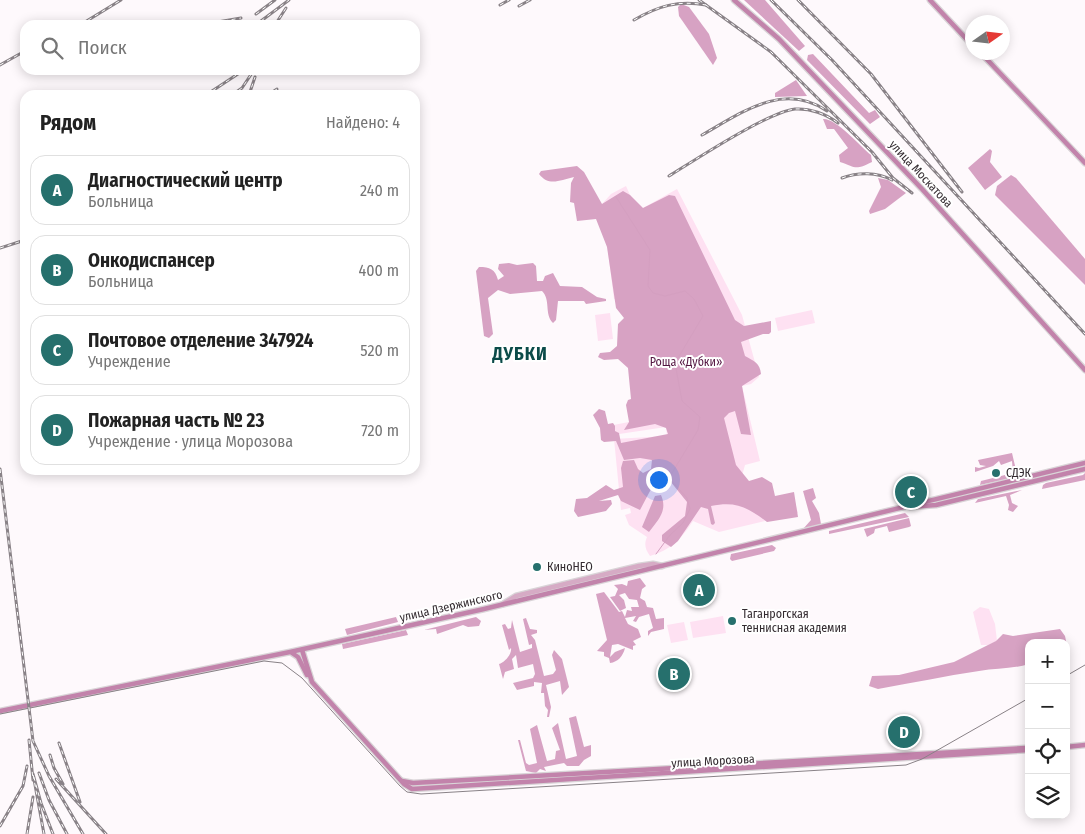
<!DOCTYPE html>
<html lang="ru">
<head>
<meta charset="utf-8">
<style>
	:root { --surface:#fff; --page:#f2f2f2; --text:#222; --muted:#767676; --line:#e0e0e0; --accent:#26706d }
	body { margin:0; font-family:"Fira Sans Condensed",sans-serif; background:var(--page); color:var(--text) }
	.controls { position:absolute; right:15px; bottom:15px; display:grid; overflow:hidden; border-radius:10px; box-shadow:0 2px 12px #0003 }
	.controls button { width:45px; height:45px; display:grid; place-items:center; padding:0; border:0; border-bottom:1px solid var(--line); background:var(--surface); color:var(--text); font:25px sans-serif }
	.compass { position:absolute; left:965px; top:15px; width:45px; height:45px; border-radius:50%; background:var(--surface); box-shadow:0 2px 12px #0003; rotate:76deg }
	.you { position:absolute; left:658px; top:479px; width:18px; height:18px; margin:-12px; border:4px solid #fff; border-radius:50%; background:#1a73e8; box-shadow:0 0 0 8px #1a73e833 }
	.badge { display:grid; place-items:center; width:32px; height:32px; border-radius:50%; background:var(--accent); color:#fff; font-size:16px; font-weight:700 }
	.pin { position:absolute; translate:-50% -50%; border:2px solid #fff; box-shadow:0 1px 5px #0006 }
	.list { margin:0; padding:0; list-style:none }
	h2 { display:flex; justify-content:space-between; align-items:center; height:65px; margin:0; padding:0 20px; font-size:21px }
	h2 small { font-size:16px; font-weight:400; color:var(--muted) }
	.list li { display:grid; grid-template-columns:32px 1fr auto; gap:15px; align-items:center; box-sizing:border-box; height:70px; margin:0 10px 10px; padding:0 10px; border:1px solid var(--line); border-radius:15px }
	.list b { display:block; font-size:19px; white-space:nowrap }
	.list p { margin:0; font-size:16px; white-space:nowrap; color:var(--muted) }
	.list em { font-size:16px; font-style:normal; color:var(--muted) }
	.icon { flex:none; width:28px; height:28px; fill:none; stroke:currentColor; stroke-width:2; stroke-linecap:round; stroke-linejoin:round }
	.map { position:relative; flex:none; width:1085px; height:834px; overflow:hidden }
	.search { position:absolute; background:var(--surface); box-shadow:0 2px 12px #0003; left:20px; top:20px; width:400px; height:55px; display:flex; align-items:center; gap:12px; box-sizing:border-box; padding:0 18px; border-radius:15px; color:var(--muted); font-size:19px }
	.panel { position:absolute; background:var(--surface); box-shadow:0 2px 12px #0003; left:20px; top:90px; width:400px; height:385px; border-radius:15px }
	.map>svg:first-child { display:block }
	.green { fill:#fee1f2 }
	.forest { fill:#d7a2c3 }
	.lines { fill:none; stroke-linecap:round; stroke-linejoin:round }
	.stream { stroke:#d49fc0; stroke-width:1 }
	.tertiary-casing { stroke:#d9d4d7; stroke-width:7 }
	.secondary-casing { stroke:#d9d4d7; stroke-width:7 }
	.tertiary { stroke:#d6abc5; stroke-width:4.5 }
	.secondary { stroke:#c283ab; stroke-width:4.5 }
	.tram { stroke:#898287; stroke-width:1 }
	.rail-casing { stroke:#898287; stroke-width:3 }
	.rail { stroke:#fff; stroke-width:1; stroke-dasharray:4; stroke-linecap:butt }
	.poi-dot { fill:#26706d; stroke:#fff; stroke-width:2 }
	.labels { text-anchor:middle; stroke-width:4; stroke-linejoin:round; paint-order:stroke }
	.street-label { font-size:12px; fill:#332b30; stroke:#fff }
	.park-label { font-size:12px; fill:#541642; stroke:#fff }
	.poi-label { font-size:12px; fill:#332b30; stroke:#fff; text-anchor:start }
	.district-label { font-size:18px; font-weight:bold; letter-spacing:1px; fill:#0b4b49; stroke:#fff }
</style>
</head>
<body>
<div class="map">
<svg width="1085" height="834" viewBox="0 0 1085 834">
	<rect width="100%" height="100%" fill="#fef9fc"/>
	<g class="green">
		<path d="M 626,186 L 630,195 L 643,208 L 677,189 L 742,315 L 759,377 L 751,384 L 742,386 L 760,461 L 745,465 L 738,490 L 742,506 L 793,495 L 798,513 L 719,532 L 693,521 C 681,539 671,550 650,556 C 645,549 644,544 647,537 L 629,525 L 625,515 L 631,513 L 630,508 L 621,510 L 614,439 L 667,436 L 666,427 L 606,436 L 603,427 L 629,422 L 633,408 L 623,299 L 614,299 L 602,204 L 611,194 Z"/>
		<path d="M 812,310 L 815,323 L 778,331 L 775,318 Z"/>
		<path d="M 610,313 L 613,339 L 598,341 L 595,315 Z"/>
		<path d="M 980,607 L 989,609 L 995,624 L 997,641 L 988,645 L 981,645 L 973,612 Z"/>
		<path d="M 723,616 L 726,633 L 693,638 L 690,622 Z"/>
		<path d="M 684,622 L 688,640 L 671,643 L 667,625 Z"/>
	</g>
	<g class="forest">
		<path d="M 744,0 L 765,0 L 805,46 L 799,51 Z"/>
		<path d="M 681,4 L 689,7 L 709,34 L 717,58 L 713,65 L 679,16 L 678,7 Z"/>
		<path d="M 813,54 L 869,113 L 875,110 L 880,117 L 870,124 L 867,121 L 807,60 L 808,55 Z"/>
		<path d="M 796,80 L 807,96 L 775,97 L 775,93 Z"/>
		<path d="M 823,119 C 836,118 860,146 871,155 L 872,162 C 854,171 856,167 840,162 L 839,155 L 848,148 L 834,129 L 827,129 Z"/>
		<path d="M 990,149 L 992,151 L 990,162 L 1002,177 L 985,190 L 968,168 Z"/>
		<path d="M 577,166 L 584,172 L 602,204 L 623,191 L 630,195 L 643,208 L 669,195 L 675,196 L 735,320 L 744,326 L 771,321 L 771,332 L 769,334 L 763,334 L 741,342 L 745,356 C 754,361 760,363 761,374 L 742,386 L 751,435 L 741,434 L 735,411 L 729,413 L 724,418 L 736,465 L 749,481 L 762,477 L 772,483 L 775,496 L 794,492 L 798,517 L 767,522 C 747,507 736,501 711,506 L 715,523 L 713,525 L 711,524 L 708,509 L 701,507 L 678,541 L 671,547 L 662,541 L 662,535 L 685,516 L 687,502 L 666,476 L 660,472 L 640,510 L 621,501 L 618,495 L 599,501 L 611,500 L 612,504 L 606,511 L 578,517 L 574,511 L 576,499 L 587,498 L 606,485 L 614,490 L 623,487 L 621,468 L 623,461 L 634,460 L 638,469 L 643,473 L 651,469 L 652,460 L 640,458 L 624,460 L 616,441 L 604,442 L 601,440 L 600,428 L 593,415 L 599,409 L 605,411 L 608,424 L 613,423 L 615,426 L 615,431 L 619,433 L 621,443 L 668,434 L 666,428 L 655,424 L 624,430 L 629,422 L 626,405 L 628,400 L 631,399 L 628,368 L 618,359 L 604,360 L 598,357 L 600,353 L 610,352 L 617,346 L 618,324 L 624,318 L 616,308 L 607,247 L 596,219 L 577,221 L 574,203 L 570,202 L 571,183 L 574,177 C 560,180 549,187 539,174 L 541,171 Z"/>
		<path d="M 1011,175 L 1016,178 L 1085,259 L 1085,285 L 995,195 L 997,186 Z"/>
		<path d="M 878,178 L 888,180 L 906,193 L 885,209 L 870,214 L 869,211 L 881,187 Z"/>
		<path d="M 509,263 L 517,265 L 533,263 L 536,266 L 537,281 L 543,281 L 545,276 L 553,273 L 560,286 L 582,287 L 597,297 L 606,299 L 606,301 L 586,304 L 584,301 L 558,301 L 556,320 L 553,323 C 544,314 551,300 542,291 L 510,294 L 498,290 L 488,298 L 493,334 L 489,338 L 484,336 L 476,271 L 479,267 C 490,267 495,269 498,280 L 504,276 L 498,269 L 499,264 Z"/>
		<path d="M 1012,453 L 1016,470 L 1026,475 L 980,485 L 981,481 L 1013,473 L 1012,461 L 1001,465 L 999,461 L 993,466 L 975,472 L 975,467 L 979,468 L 986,466 L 980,465 L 978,460 Z"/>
		<path d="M 1085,473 L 1085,480 L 1042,489 L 1043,485 L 1046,483 L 1083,475 Z"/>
		<path d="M 813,488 L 816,498 L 812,501 L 819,513 L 821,524 L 803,529 L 811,520 L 803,491 Z"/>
		<path d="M 1022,490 L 1010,495 L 1012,503 L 1018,506 L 1013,512 L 1008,510 L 1009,505 L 1006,496 L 975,503 L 978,499 Z"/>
		<path d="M 661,495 C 668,511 658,520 649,532 L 642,527 L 655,496 Z"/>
		<path d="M 905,513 L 909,517 L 829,534 L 829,531 Z"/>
		<path d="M 909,518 L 911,526 L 909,527 L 889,532 L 887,526 L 875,529 L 874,533 L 867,537 L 864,529 Z"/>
		<path d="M 772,545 L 776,548 L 774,551 L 732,561 L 730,559 L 731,554 Z"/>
		<path d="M 640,578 L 646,586 L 642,589 L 640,598 L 645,601 L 647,607 L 653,608 L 656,619 L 664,618 L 664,629 L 651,632 L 648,636 L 648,631 L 653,628 L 649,614 L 639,617 L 636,622 L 633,621 L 636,616 L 625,618 L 628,624 L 638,629 L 641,637 L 633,641 L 636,645 L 633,646 L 633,650 L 618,644 L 612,645 L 610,657 L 615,652 L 625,648 C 623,656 618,662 610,663 L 609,658 L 604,656 L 604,652 L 597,651 L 607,640 L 596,594 L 604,592 L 619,612 L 622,611 L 625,617 L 627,610 L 632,611 L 631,607 L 639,607 L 637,600 L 629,599 L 625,593 L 619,595 L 624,600 L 626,608 L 620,611 L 610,597 L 615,596 L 618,589 L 614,585 L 622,584 L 627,586 L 628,581 Z"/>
		<path d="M 396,617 L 398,622 L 347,635 L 345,629 Z"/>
		<path d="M 476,617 L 481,621 L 479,626 L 468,627 L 463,625 L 437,634 L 436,629 L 424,630 Z"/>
		<path d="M 526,618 L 530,629 L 537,630 L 537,633 L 531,635 L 535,640 L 544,676 L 553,674 L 556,670 L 552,655 L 554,650 L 562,659 L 569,687 L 562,695 L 560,681 L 546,685 L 551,707 L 549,717 L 547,717 L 548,710 L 545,706 L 544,693 L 541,693 L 542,683 L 534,682 L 534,686 L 517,690 L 513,683 L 533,678 L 535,674 L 533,664 L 518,668 L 516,655 L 512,659 L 514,669 L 505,672 L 503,679 L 499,664 C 505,662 512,654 511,648 L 509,650 L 502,625 L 505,624 L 508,629 L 511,628 L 512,620 L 520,652 L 532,648 L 532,644 L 529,645 L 523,619 Z"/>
		<path d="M 1060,629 L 1065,636 L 1068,650 L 1066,652 L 1066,643 L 1029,643 L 1029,664 C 1013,669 996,668 979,671 C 945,676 912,683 878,689 L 869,686 L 872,676 L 899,675 L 954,662 L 996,641 L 1003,634 L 1013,636 Z"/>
		<path d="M 406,630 L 408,635 L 343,649 L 342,644 Z"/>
		<path d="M 576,716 L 584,747 L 591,745 L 591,756 L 584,760 L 579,766 L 567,766 L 564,763 L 544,767 L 546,771 L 540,769 L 536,773 L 526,771 L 518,740 L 520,740 L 526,763 L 529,765 L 537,763 L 530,729 L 537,725 L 547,761 L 555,759 L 556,751 L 560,750 L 552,728 L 558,723 L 566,759 L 577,756 L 569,718 Z"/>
	</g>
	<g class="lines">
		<path class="stream" d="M 616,197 L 650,250 L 648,286 L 653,293 L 665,296 L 685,291 L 694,299 L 703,316 L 675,363 L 682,401 L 700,417 L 698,430 L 669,478 L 687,498 L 690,509 L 683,523 L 670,535 L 656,554"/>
		<defs>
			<path id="tertiary" d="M 503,604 L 516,596 L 639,566 L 653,564 L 662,566"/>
			<g id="secondary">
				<path d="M 734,0 L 779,39 L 922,189 L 1085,370"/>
				<path d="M 930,0 L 972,45"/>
				<path d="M 980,52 L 1085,163"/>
				<path d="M 910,507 L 936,505 L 1085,469"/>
				<path d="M 302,650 L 312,682 L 404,784 L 412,789 L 1029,750"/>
				<path d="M 292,653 L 298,657 L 307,675"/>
				<path d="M 0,711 L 290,652 L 484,609 L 1085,463"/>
				<path d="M 1066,747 L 1085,745"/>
				<path d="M 402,781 L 413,783 L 1026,748"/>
			</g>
		</defs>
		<use href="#tertiary" class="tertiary-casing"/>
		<use href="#secondary" class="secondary-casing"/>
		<use href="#tertiary" class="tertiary"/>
		<use href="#secondary" class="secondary"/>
		<g class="tram">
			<path d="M 1066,676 L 1085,665"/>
			<path d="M 0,714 L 264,661 L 282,663 L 302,678 L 400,786 L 407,792 L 421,794 L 906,765 L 922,759 L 1029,698"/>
		</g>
		<defs>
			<g id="rail">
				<path d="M 699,0 L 771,52 L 872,152 L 893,178 L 912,193"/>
				<path d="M 771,0 L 832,60 L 1085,334"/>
				<path d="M 798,0 L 871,74 L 962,192"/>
				<path d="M 500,5 L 509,0"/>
				<path d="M 519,6 L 530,0"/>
				<path d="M 256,14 L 275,0"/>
				<path d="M 634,20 C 658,6 678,0 706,5"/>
				<path d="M 261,21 L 289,0"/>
				<path d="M 73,25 L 85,22 L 121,0"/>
				<path d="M 200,25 L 241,18"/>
				<path d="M 275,25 L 286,8"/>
				<path d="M 0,65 L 25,51"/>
				<path d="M 206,95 L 244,70"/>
				<path d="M 232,95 L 242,88 L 254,70"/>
				<path d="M 249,95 L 255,77"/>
				<path d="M 268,95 L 277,89"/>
				<path d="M 702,135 C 741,113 783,81 827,111"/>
				<path d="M 669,176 C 695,160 768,112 795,109 C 810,108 826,114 838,123"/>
				<path d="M 842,178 C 858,172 877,172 892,180"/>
				<path d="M 0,248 L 25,240"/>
				<path d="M 0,469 L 33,741 L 49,776 L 83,834"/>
				<path d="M 29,740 L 33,780"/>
				<path d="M 59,743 L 80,802"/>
				<path d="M 50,755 L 54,768 L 63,784"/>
				<path d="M 39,773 L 49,800 L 67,834"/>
				<path d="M 56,779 L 106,834"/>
				<path d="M 0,826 L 23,786 L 27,766"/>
				<path d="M 27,834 L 33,797"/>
				<path d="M 44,834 L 33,774 L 41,803 L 53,834"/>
			</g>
		</defs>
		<use href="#rail" class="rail-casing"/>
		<use href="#rail" class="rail"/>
	</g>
	<g class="poi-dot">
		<circle cx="996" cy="473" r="5"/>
		<circle cx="537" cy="567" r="5"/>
		<circle cx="732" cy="621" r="5"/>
	</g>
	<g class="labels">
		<g class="street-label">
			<text transform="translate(921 174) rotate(47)" y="4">улица Москатова</text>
			<text transform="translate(451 606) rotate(-13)" y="4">улица Дзержинского</text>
			<text transform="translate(713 761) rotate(-3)" y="4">улица Морозова</text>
		</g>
		<g class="park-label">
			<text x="686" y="366">Роща «Дубки»</text>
		</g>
		<g class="poi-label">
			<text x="1006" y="477">СДЭК</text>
			<text x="547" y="571">КиноНЕО</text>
			<text x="742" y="618">Таганрогская<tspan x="742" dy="14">теннисная академия</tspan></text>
		</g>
		<g class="district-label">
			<text x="520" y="360">ДУБКИ</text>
		</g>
	</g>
</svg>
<div class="controls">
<button>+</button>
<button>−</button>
<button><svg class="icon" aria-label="locate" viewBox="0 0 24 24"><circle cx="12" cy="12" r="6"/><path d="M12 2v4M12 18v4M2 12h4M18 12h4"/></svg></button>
<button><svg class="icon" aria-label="layers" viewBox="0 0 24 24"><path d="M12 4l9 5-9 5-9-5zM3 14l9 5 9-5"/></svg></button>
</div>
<svg class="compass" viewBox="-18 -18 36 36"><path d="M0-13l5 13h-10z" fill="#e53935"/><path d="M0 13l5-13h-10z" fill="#767676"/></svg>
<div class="you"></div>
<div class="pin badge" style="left:699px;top:590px">A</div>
<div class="pin badge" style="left:674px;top:674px">B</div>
<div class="pin badge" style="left:911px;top:492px">C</div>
<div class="pin badge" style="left:904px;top:732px">D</div>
<div class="search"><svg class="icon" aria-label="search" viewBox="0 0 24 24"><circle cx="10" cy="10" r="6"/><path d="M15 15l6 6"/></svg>Поиск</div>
<section class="panel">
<h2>Рядом<small>Найдено: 4</small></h2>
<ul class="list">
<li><span class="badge">A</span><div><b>Диагностический центр</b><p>Больница</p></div><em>240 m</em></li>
<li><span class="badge">B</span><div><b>Онкодиспансер</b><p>Больница</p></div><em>400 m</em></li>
<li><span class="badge">C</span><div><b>Почтовое отделение 347924</b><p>Учреждение</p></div><em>520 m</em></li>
<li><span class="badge">D</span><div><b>Пожарная часть № 23</b><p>Учреждение · улица Морозова</p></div><em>720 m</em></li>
</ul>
</section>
</div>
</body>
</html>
